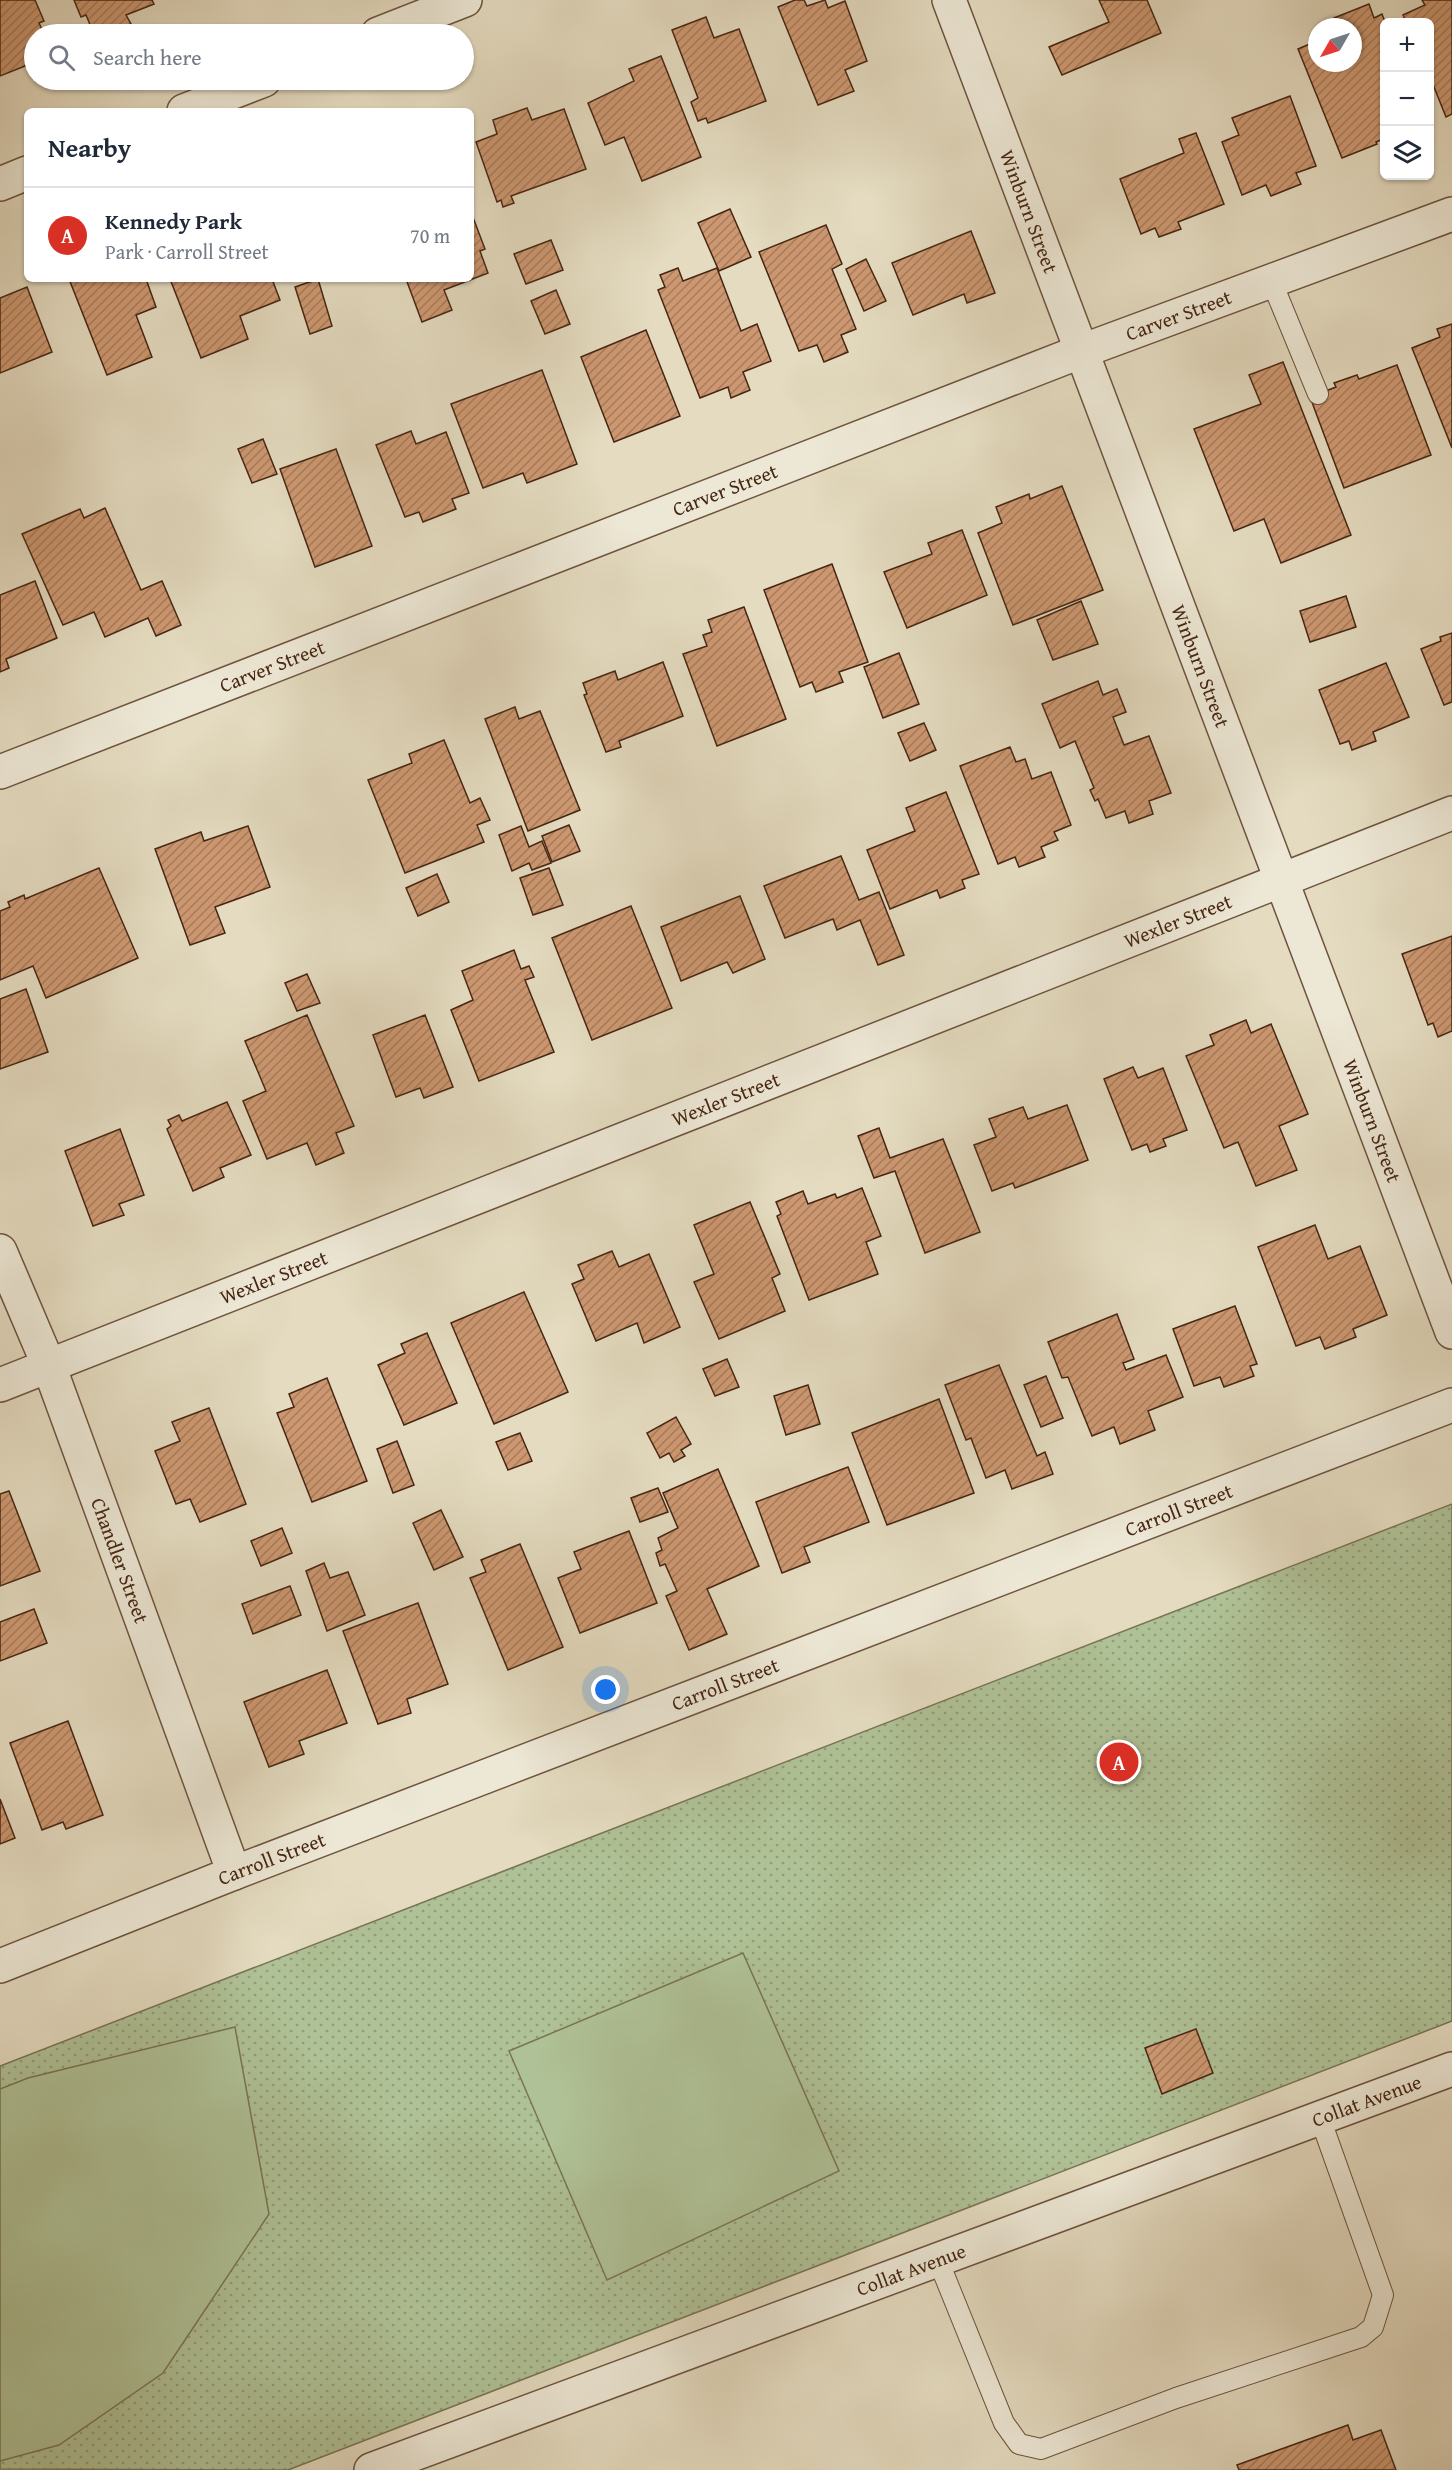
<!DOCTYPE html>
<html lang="en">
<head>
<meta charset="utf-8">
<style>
	:root { --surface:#fff; --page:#f2f2f3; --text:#1f2937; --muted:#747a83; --line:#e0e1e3; --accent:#d93025 }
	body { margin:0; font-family:"Gentium Book Plus",serif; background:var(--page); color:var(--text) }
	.controls { position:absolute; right:18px; top:18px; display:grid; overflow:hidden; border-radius:9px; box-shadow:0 2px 4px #0004 }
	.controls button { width:54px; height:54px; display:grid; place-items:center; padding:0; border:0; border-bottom:2px solid var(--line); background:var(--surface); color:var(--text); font:30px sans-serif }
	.compass { position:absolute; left:1308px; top:18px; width:54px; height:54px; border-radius:50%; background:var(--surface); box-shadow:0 2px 4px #0004; rotate:231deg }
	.you { position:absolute; left:606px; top:1690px; width:21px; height:21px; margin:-15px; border:4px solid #fff; border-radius:50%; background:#1a73e8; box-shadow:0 0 0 9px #1a73e833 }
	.badge { display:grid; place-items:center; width:39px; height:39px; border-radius:50%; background:var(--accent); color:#fff; font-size:20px; font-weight:700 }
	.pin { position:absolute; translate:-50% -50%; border:3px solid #fff; box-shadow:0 2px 6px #0006 }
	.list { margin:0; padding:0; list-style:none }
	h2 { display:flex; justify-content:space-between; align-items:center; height:78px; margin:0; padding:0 24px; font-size:26px }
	h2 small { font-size:20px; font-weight:400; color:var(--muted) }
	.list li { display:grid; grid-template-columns:39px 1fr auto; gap:18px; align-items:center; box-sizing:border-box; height:96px; padding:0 24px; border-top:2px solid var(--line) }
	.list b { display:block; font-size:22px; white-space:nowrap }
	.list p { margin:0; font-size:20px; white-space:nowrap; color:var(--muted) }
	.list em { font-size:20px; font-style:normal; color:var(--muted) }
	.icon { flex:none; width:33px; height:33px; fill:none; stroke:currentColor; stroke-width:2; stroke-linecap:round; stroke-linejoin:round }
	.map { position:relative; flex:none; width:1452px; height:2470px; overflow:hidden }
	.search { position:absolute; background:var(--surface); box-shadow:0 2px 4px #0004; left:24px; top:24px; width:450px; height:66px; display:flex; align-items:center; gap:15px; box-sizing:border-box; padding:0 21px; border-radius:33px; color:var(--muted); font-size:22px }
	.panel { position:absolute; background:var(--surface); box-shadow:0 2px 4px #0004; left:24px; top:108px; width:450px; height:174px; border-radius:9px }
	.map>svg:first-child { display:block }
	.park { fill:url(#park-dots); stroke:#7a7454; stroke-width:1.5 }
	.pitch { fill:#afc196; stroke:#7a7454; stroke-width:1.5 }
	.building { fill:url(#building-hatch); stroke:#462613; stroke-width:1.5 }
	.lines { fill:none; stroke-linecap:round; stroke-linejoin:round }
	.service-casing { stroke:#6e533e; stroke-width:22 }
	.minor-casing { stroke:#6e533e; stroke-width:36 }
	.service { stroke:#ede8d6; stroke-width:20 }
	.minor { stroke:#ede8d6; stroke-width:33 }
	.labels { text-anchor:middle; stroke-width:4.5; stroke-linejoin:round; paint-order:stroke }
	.street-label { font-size:20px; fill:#462613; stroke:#ede8d6 }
</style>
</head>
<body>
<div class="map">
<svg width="1452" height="2470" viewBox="0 0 1452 2470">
	<defs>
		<pattern id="park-dots" width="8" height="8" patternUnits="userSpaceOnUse" patternTransform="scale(1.5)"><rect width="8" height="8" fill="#afc196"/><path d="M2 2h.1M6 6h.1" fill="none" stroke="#909d79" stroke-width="1.8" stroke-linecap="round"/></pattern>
		<pattern id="building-hatch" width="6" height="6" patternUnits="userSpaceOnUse" patternTransform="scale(1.5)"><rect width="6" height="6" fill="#cd9871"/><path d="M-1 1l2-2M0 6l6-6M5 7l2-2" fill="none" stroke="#a87c5c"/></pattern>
	</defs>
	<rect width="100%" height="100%" fill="#e4dbc0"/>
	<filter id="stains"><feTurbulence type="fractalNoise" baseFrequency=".00333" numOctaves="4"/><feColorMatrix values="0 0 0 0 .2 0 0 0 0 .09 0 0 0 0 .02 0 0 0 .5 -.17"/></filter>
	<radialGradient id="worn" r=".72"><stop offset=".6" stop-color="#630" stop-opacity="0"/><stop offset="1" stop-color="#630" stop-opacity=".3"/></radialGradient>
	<path class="park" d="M 1452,1504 L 1452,2021 L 288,2470 L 0,2469 L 0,2066 Z"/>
	<g class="pitch">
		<path d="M 743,1953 L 839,2171 L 607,2280 L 509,2051 Z"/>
		<path d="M 235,2027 L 269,2214 L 163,2373 L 59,2445 L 0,2461 L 0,2089 L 28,2078 Z"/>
	</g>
	<g class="building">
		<path d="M 0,0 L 35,0 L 44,21 L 39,23 L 44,34 L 34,34 L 34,49 L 26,53 L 30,64 L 0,76 Z"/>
		<path d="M 74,0 L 152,0 L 154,4 L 126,15 L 131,24 L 107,34 L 94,34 L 86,15 L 81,17 Z"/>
		<path d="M 795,0 L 804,0 L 807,6 L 825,0 L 828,8 L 845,1 L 867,61 L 845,70 L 854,91 L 818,105 L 778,7 Z"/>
		<path d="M 1099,0 L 1147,0 L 1161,33 L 1062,75 L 1049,47 L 1109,22 Z"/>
		<path d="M 1422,0 L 1452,0 L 1452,114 L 1446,117 L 1430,77 L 1430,22 L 1406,22 L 1403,15 L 1425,5 Z"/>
		<path d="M 1369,4 L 1374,18 L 1382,14 L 1385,22 L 1384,147 L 1381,140 L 1376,142 L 1377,144 L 1342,158 L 1298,49 L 1317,41 L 1317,63 L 1353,63 L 1353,27 L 1338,27 L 1334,18 Z"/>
		<path d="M 706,17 L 714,38 L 739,29 L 766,101 L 708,123 L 706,118 L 698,121 L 691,102 L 698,98 L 672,30 Z"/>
		<path d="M 661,56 L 701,157 L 642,181 L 624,137 L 605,145 L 588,103 L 634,81 L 629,69 Z"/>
		<path d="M 1290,96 L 1316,166 L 1296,173 L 1301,184 L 1271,196 L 1266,185 L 1242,195 L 1222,142 L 1239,135 L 1232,118 Z"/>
		<path d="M 527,108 L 532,120 L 564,109 L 586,169 L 511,196 L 514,203 L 503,207 L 501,200 L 497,202 L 476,142 L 497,134 L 493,120 Z"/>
		<path d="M 1196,133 L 1224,204 L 1178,222 L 1181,229 L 1159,237 L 1155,228 L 1141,234 L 1120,179 L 1184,153 L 1179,139 Z"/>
		<path d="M 730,209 L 751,257 L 719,271 L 698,223 Z"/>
		<path d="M 471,212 L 485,249 L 480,251 L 488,273 L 444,290 L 452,310 L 422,322 L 406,279 L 471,279 Z"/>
		<path d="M 826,225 L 842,264 L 832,269 L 856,329 L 841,335 L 848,352 L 824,362 L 817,345 L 799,351 L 759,252 Z"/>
		<path d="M 971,231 L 995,293 L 967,303 L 964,294 L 913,315 L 892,263 Z"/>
		<path d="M 551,240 L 563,270 L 526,284 L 514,254 Z"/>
		<path d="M 866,259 L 886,301 L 864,311 L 846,269 Z"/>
		<path d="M 678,268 L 683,281 L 717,268 L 741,331 L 757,324 L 771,361 L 743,372 L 750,390 L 731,398 L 728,387 L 700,398 L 658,290 L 665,287 L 660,275 Z"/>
		<path d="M 69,279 L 146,279 L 156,307 L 136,315 L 152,357 L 107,375 Z"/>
		<path d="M 170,279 L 272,279 L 280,300 L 240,316 L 248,339 L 201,358 Z"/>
		<path d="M 318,279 L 332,326 L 310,334 L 295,287 Z"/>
		<path d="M 27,287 L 52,352 L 0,373 L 0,298 Z"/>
		<path d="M 556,290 L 570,324 L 545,334 L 531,301 Z"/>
		<path d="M 1452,324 L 1452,448 L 1412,348 L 1440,337 L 1437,329 Z"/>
		<path d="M 646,330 L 680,416 L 614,442 L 581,357 Z"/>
		<path d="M 1283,362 L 1351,535 L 1281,563 L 1264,519 L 1234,531 L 1194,429 L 1261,404 L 1249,375 Z"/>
		<path d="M 1397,365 L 1431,455 L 1344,488 L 1310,397 L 1336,387 L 1334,383 L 1357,375 L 1359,379 Z"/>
		<path d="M 542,370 L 577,464 L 527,483 L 523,473 L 483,488 L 451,404 Z"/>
		<path d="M 411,431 L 416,444 L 446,432 L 469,493 L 452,499 L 456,509 L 423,522 L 419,512 L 405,517 L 376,445 Z"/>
		<path d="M 263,439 L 277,474 L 252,483 L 238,449 Z"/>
		<path d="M 336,449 L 372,546 L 315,567 L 280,469 Z"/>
		<path d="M 1062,486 L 1103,590 L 1013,625 L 978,533 L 1002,523 L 996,507 L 1029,494 L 1030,499 Z"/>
		<path d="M 105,508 L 141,590 L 162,581 L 181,625 L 156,636 L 148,618 L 105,637 L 94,612 L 63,625 L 22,534 L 80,509 L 84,518 Z"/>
		<path d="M 962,530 L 987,595 L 907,628 L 884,572 L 932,554 L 928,543 Z"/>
		<path d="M 832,564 L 868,662 L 839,672 L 843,682 L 816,692 L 812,682 L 800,687 L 764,590 Z"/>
		<path d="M 35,581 L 57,638 L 6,659 L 9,668 L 0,672 L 0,595 Z"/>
		<path d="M 1346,596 L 1356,627 L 1310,642 L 1300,611 Z"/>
		<path d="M 1081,601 L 1098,644 L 1053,660 L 1037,620 Z"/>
		<path d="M 744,607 L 786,719 L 717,746 L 683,654 L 707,646 L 703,635 L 712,632 L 708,620 Z"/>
		<path d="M 1452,633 L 1452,702 L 1444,705 L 1421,649 L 1441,641 L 1440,637 Z"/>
		<path d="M 899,653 L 919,704 L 883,718 L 864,667 Z"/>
		<path d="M 663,662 L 683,716 L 619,741 L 621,747 L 606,752 L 584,695 L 587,694 L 583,683 L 615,671 L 618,680 Z"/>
		<path d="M 1386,663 L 1409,717 L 1373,732 L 1376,741 L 1352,750 L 1349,741 L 1340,744 L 1319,690 Z"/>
		<path d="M 1098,681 L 1103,695 L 1117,689 L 1126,712 L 1113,717 L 1124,745 L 1149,736 L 1171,793 L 1149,801 L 1153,814 L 1129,823 L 1125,811 L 1106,818 L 1098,799 L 1095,801 L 1090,790 L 1094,788 L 1075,741 L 1060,748 L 1042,704 Z"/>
		<path d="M 515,707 L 519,719 L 540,711 L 580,810 L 528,831 L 485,719 Z"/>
		<path d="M 924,723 L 936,750 L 910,761 L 898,733 Z"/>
		<path d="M 444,740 L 470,803 L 480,798 L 490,820 L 477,825 L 484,842 L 405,873 L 368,780 L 412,763 L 409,754 Z"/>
		<path d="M 1010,747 L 1016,762 L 1025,759 L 1032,779 L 1051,772 L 1071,825 L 1054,832 L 1058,840 L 1041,847 L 1045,857 L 1019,867 L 1015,857 L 998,864 L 960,766 Z"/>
		<path d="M 946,792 L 979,874 L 962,880 L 965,888 L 940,898 L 937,890 L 890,909 L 867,850 L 915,831 L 906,808 Z"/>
		<path d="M 569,825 L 580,851 L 552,862 L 542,836 Z"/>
		<path d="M 248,826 L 270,887 L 215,907 L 225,933 L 190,945 L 155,849 L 201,832 L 204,841 Z"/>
		<path d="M 521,826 L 529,847 L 542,841 L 551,863 L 532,870 L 529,863 L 512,871 L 499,835 Z"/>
		<path d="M 841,856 L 859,900 L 879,892 L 904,955 L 878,965 L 860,920 L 837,930 L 833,919 L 785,938 L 764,886 Z"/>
		<path d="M 99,868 L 138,958 L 46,998 L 33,966 L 0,980 L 0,911 L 10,907 L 8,902 L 24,895 L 25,899 Z"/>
		<path d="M 549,868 L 563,905 L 533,915 L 520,878 Z"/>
		<path d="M 437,874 L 449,902 L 418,916 L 406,888 Z"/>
		<path d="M 740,896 L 765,959 L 733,973 L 727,962 L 681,981 L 661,927 Z"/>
		<path d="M 631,906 L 672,1008 L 592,1040 L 552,938 Z"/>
		<path d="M 1452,936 L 1452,1031 L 1438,1037 L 1433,1023 L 1428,1025 L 1402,954 Z"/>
		<path d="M 514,950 L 521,969 L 529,966 L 534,977 L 525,980 L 554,1052 L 479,1081 L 451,1010 L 473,1000 L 462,971 Z"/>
		<path d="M 307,974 L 320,1003 L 297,1011 L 285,983 Z"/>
		<path d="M 26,989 L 48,1052 L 0,1069 L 0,999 Z"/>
		<path d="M 307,1015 L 354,1126 L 336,1133 L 344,1153 L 316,1165 L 307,1143 L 267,1159 L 243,1101 L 266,1091 L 245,1041 Z"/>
		<path d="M 425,1015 L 453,1087 L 424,1098 L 420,1088 L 396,1097 L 373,1035 Z"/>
		<path d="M 1246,1020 L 1251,1033 L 1271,1024 L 1308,1114 L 1279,1126 L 1297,1170 L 1256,1186 L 1238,1142 L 1224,1148 L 1186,1056 L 1214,1045 L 1210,1035 Z"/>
		<path d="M 1133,1067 L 1138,1078 L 1163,1068 L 1187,1130 L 1163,1139 L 1166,1146 L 1150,1152 L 1147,1144 L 1132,1150 L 1104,1079 Z"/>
		<path d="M 227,1102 L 251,1155 L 220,1168 L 224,1177 L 193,1191 L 167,1129 L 171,1126 L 168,1120 L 179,1115 L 182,1121 Z"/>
		<path d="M 1067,1105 L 1088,1160 L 1015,1188 L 1013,1183 L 992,1191 L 974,1145 L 996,1137 L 989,1119 L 1023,1107 L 1028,1119 Z"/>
		<path d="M 879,1128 L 890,1158 L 943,1139 L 980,1232 L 925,1253 L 895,1171 L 874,1178 L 858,1136 Z"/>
		<path d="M 120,1129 L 144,1195 L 119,1204 L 124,1215 L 93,1226 L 65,1151 Z"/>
		<path d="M 862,1188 L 881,1236 L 866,1242 L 878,1274 L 809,1300 L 777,1216 L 781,1214 L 776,1202 L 803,1191 L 808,1204 L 835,1194 L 837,1198 Z"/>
		<path d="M 750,1202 L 780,1274 L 772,1278 L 785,1311 L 719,1339 L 694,1282 L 714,1274 L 694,1225 Z"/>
		<path d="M 1315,1225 L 1328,1259 L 1360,1246 L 1387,1315 L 1353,1329 L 1356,1337 L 1325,1349 L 1320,1337 L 1296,1346 L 1258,1247 Z"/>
		<path d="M 612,1251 L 619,1267 L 649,1254 L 680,1327 L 644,1343 L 637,1323 L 596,1341 L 572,1284 L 584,1279 L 578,1265 Z"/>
		<path d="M 524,1292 L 568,1392 L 494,1424 L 451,1323 Z"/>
		<path d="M 1235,1306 L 1257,1364 L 1250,1366 L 1254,1376 L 1224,1387 L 1220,1377 L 1194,1386 L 1173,1329 Z"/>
		<path d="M 1117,1314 L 1134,1359 L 1123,1363 L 1126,1370 L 1166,1355 L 1183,1397 L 1148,1411 L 1155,1430 L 1120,1444 L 1114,1427 L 1092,1436 L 1068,1377 L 1062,1378 L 1048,1342 Z"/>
		<path d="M 427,1333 L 457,1403 L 404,1425 L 378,1365 L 405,1353 L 401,1344 Z"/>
		<path d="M 727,1359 L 739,1387 L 715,1396 L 703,1369 Z"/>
		<path d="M 999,1365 L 1037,1456 L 1045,1452 L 1053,1474 L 1012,1489 L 1005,1470 L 986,1478 L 971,1438 L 966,1440 L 945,1385 Z"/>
		<path d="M 1046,1376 L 1063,1418 L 1041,1427 L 1024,1385 Z"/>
		<path d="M 327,1378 L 367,1481 L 312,1502 L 277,1413 L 294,1407 L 289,1394 Z"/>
		<path d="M 808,1385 L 820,1424 L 786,1435 L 774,1396 Z"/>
		<path d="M 939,1399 L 974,1493 L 887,1525 L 852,1433 Z"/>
		<path d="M 209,1408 L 246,1504 L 200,1522 L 190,1499 L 176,1504 L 155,1451 L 180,1441 L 172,1422 Z"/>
		<path d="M 676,1417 L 691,1444 L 681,1450 L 685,1456 L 674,1462 L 669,1453 L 660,1458 L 647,1433 Z"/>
		<path d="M 520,1433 L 532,1461 L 508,1470 L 496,1442 Z"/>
		<path d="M 397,1441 L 414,1485 L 393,1493 L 377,1449 Z"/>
		<path d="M 848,1467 L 869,1522 L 804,1547 L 810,1562 L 782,1573 L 756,1502 Z"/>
		<path d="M 718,1469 L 759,1566 L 707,1589 L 727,1634 L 689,1650 L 666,1596 L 677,1591 L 665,1564 L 660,1566 L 656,1553 L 662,1550 L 658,1538 L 678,1528 L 663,1493 Z"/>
		<path d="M 658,1488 L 668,1512 L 640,1522 L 631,1498 Z"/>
		<path d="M 9,1491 L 40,1571 L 0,1586 L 0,1494 Z"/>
		<path d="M 441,1510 L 463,1557 L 434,1570 L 413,1523 Z"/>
		<path d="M 282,1528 L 292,1553 L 261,1566 L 251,1541 Z"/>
		<path d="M 629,1531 L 657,1603 L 580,1633 L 558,1578 L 581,1569 L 574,1552 Z"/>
		<path d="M 520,1544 L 563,1647 L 508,1670 L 470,1578 L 486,1572 L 481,1560 Z"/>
		<path d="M 324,1563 L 330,1578 L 348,1572 L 365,1615 L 327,1631 L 306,1571 Z"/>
		<path d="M 290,1586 L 301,1615 L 253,1634 L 242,1604 Z"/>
		<path d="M 418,1603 L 448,1684 L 407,1699 L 411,1713 L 378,1724 L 343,1631 Z"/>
		<path d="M 34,1609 L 47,1643 L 0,1661 L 0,1622 Z"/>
		<path d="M 327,1670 L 347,1723 L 299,1741 L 304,1754 L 269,1767 L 244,1702 Z"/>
		<path d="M 68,1721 L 103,1815 L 66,1829 L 63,1822 L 42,1830 L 10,1743 Z"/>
		<path d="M 0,1799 L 15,1838 L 0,1844 Z"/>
		<path d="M 1196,2029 L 1213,2073 L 1162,2094 L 1145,2048 Z"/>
		<path d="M 1348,2425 L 1353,2440 L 1381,2430 L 1396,2470 L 1239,2470 L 1237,2465 Z"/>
	</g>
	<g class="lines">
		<defs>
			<g id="service">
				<path d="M 1271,280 L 1318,394"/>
				<path d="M 938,2260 L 1004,2423 L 1019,2444 L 1041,2449 L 1176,2398 L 1361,2337 L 1373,2327 L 1383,2295 L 1320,2118"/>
			</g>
			<g id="minor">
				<path id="s1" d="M 949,0 L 1452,1332"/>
				<path d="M 378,34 L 465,0"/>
				<path d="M 184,111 L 264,80"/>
				<path d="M 0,184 L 27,173"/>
				<path id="s2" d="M 0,772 L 1082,351 L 1452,214"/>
				<path id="s3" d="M 0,1251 L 49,1366 L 234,1873"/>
				<path id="s4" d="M 0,1385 L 1452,813"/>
				<path id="s5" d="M 0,1966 L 234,1873 L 1452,1405"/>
				<path id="s6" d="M 371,2470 L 1452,2069"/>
			</g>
		</defs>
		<use href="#service" class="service-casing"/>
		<use href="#minor" class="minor-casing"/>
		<use href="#service" class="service"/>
		<use href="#minor" class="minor"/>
	</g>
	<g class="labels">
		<g class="street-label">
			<text dy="7" stroke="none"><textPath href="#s1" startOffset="226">Winburn Street</textPath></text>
			<text dy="7" stroke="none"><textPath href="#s2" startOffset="1264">Carver Street</textPath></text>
			<text dy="7" stroke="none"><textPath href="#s2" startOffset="778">Carver Street</textPath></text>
			<text dy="7" stroke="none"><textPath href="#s2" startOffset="292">Carver Street</textPath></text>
			<text dy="7" stroke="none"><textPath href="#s1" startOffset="712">Winburn Street</textPath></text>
			<text dy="7" stroke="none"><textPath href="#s4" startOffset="1266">Wexler Street</textPath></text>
			<text dy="7" stroke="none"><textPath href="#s4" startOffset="780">Wexler Street</textPath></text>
			<text dy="7" stroke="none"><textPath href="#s1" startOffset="1198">Winburn Street</textPath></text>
			<text dy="7" stroke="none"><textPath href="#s4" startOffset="294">Wexler Street</textPath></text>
			<text dy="7" stroke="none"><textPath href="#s5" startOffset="1264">Carroll Street</textPath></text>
			<text dy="7" stroke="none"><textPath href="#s3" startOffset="332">Chandler Street</textPath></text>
			<text dy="7" stroke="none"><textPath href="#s5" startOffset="778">Carroll Street</textPath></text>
			<text dy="7" stroke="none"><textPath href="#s5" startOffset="292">Carroll Street</textPath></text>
			<text dy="7" stroke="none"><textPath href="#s6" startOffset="1062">Collat Avenue</textPath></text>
			<text dy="7" stroke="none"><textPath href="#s6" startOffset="576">Collat Avenue</textPath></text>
		</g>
	</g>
	<rect width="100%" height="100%" filter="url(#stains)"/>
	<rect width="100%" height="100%" fill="url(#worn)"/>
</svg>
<div class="controls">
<button>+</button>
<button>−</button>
<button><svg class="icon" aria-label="layers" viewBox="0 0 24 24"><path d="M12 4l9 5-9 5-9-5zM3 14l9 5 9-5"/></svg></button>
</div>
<svg class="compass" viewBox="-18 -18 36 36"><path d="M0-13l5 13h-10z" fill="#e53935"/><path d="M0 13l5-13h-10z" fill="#747a83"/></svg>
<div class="you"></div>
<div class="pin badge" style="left:1119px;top:1762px">A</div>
<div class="search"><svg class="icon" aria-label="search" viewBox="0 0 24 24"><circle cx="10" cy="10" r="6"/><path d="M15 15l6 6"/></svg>Search here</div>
<section class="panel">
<h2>Nearby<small></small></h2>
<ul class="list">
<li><span class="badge">A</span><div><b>Kennedy Park</b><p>Park · Carroll Street</p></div><em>70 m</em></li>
</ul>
</section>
</div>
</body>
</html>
